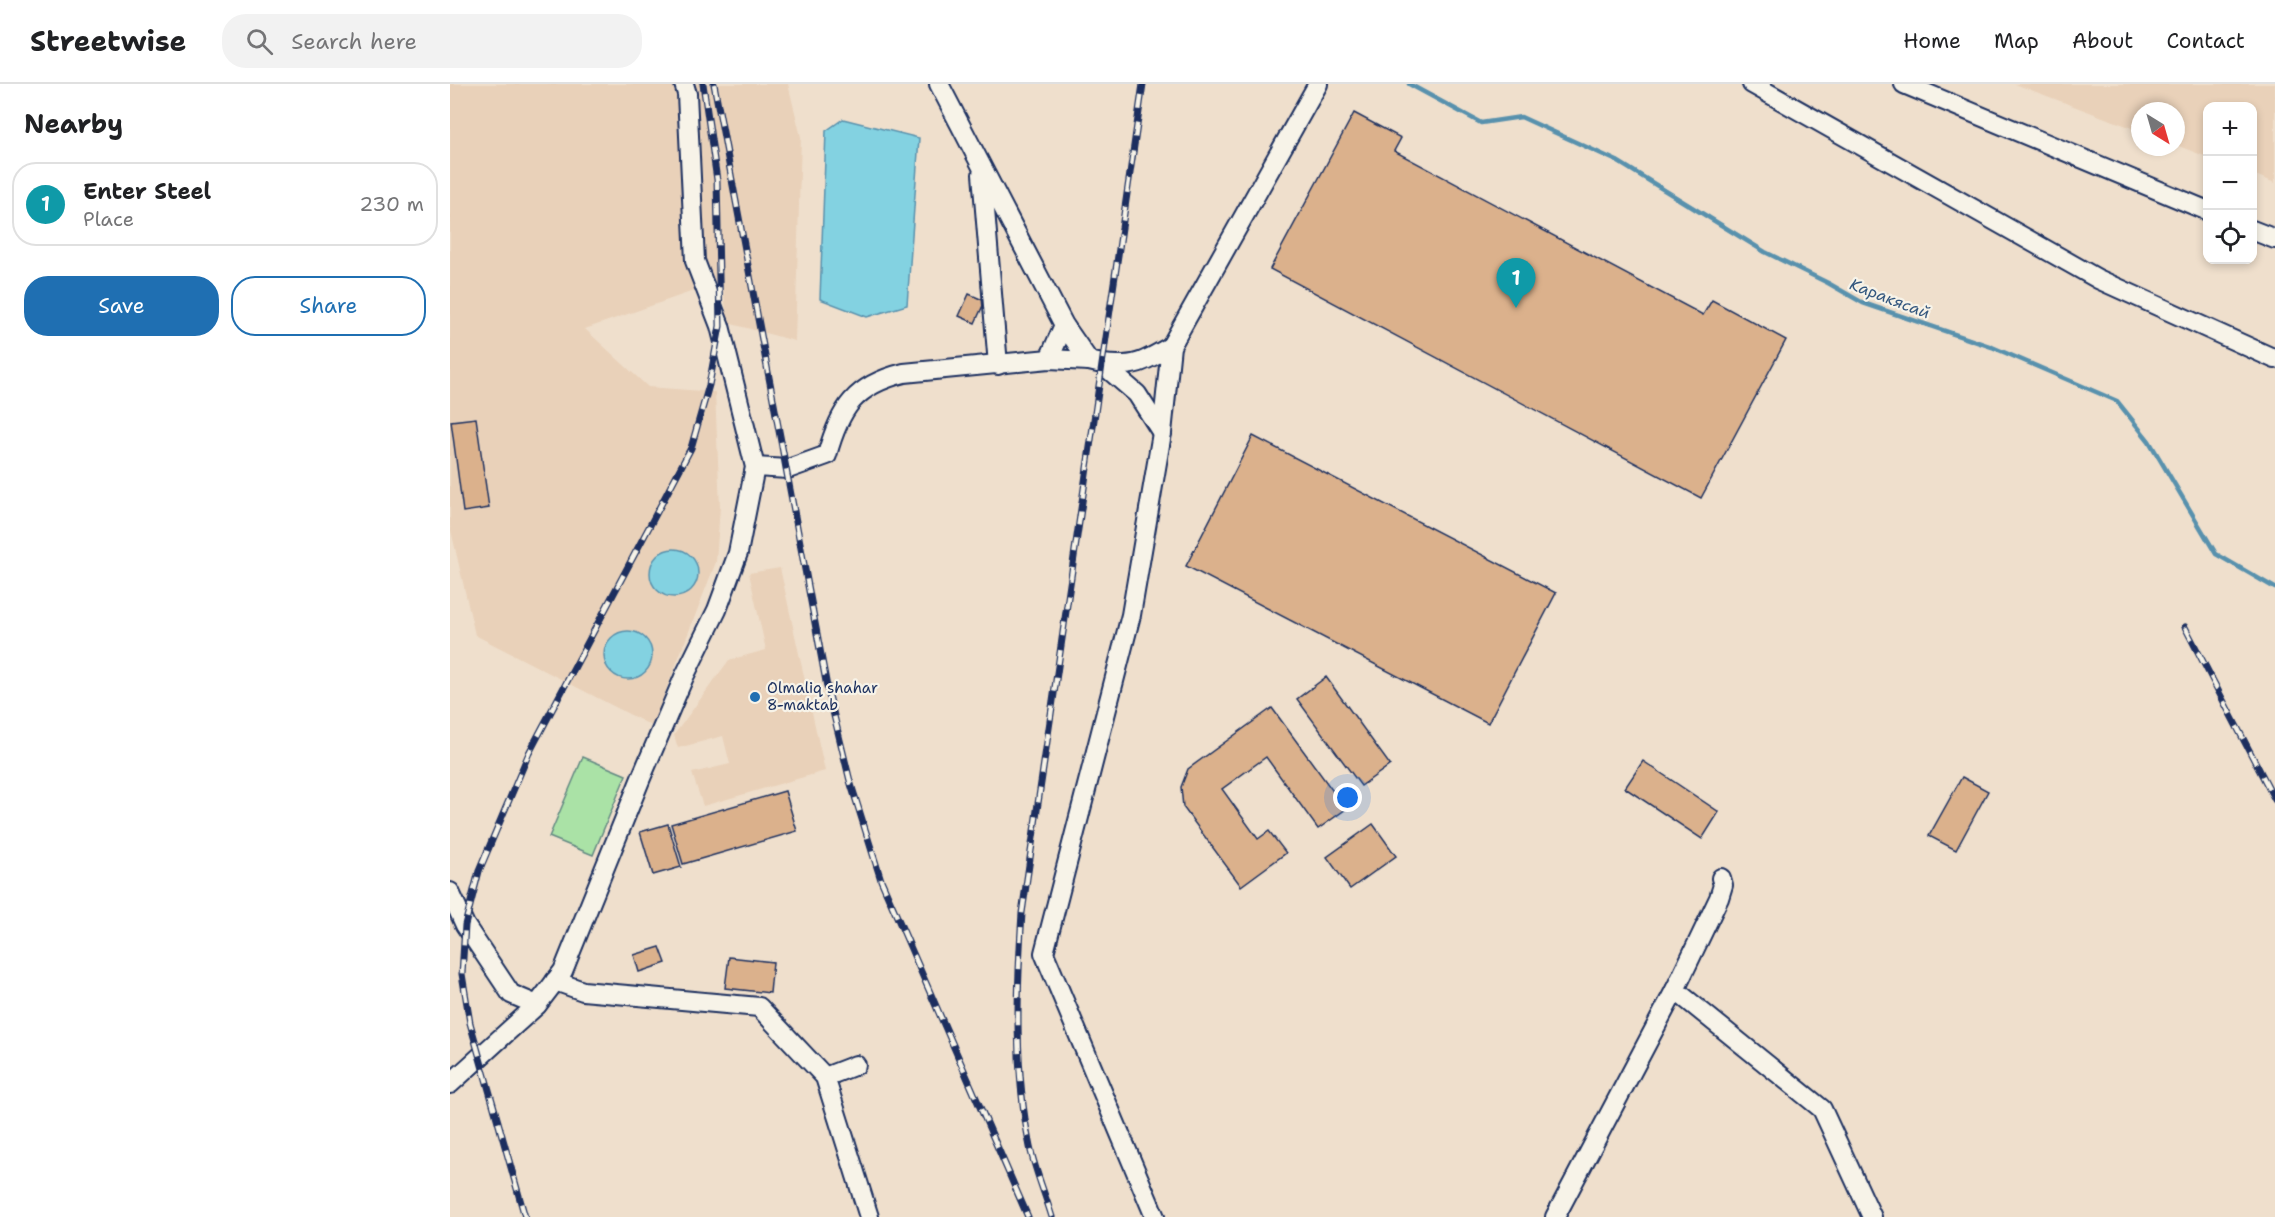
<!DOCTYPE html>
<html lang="en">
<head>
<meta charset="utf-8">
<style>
	:root { --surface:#fff; --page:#f2f2f2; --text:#202124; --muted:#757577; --line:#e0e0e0; --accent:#1f6fb2 }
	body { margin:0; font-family:"Shantell Sans",sans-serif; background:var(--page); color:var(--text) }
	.controls { position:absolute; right:18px; top:18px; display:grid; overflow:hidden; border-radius:12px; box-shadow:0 3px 9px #0003 }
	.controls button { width:54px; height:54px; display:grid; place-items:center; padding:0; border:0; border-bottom:2px solid var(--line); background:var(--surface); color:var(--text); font:30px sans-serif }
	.compass { position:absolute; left:1681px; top:18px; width:54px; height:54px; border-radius:50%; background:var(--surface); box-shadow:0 3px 9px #0003; rotate:143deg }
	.you { position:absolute; left:898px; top:714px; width:21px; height:21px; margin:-15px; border:4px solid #fff; border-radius:50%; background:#1a73e8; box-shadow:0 0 0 9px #1a73e833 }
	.badge { display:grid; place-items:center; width:39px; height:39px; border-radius:50%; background:var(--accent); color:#fff; font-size:20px; font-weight:700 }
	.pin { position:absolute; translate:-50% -50px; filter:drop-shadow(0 2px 3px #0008) }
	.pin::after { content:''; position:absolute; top:32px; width:21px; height:18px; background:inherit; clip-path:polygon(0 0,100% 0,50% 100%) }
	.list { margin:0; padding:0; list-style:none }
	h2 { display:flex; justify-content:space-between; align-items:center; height:78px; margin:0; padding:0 24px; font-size:26px }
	h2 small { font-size:20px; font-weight:400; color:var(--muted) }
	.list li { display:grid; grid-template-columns:39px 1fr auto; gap:18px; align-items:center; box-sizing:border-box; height:84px; margin:0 12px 12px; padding:0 12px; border:2px solid var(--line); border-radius:24px }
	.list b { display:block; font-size:22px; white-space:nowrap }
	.list p { margin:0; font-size:20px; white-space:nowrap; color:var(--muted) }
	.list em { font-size:20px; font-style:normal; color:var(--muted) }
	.actions { display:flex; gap:12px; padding:18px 24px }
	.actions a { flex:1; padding:14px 0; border:2px solid var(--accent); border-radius:24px; text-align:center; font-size:21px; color:var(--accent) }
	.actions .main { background:var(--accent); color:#fff }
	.icon { flex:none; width:33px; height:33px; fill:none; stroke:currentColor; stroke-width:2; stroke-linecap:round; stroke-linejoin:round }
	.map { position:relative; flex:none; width:1825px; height:1133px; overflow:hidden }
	header { display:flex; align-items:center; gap:36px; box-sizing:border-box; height:84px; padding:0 30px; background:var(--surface); border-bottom:2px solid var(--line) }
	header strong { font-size:28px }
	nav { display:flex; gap:33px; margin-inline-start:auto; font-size:21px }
	.search { width:420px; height:54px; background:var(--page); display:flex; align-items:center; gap:15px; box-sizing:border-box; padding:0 21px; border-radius:24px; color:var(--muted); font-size:22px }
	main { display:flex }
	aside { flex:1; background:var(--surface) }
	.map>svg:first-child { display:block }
	.built { fill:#e9d1b9 }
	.green { fill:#aae2a6; stroke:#628882; stroke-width:1.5 }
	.water { fill:#83d2e1; stroke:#5991ad; stroke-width:1.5 }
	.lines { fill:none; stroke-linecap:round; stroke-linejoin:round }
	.stream { stroke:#5991ad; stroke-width:4.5 }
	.building { fill:#dbb18c; stroke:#1b2f5e; stroke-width:1.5 }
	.minor-casing { stroke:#1b2f5e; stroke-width:22 }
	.minor { stroke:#f7f3e8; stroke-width:18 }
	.rail-casing { stroke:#1b2f5e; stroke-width:7 }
	.rail { stroke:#f7f3e8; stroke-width:4.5; stroke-dasharray:14; stroke-linecap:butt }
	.poi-dot { fill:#1f6fb2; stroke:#f7f3e8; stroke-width:2 }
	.labels { text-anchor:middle; stroke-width:4.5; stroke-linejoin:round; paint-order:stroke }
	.poi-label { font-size:15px; fill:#1b2f5e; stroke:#f7f3e8; text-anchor:start }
	.water-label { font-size:16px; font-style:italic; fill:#35587f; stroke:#f7f3e8 }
</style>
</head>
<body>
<header>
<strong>Streetwise</strong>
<div class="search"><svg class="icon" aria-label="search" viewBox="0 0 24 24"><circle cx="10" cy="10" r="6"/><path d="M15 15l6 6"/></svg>Search here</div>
<nav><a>Home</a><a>Map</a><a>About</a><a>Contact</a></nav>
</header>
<main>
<aside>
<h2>Nearby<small></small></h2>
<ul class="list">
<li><span class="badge" style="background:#0f9aa8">1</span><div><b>Enter Steel</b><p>Place</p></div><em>230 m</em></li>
</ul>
<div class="actions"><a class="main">Save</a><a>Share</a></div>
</aside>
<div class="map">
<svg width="1825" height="1133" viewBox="0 0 1825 1133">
	<rect width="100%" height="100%" fill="#efdfcc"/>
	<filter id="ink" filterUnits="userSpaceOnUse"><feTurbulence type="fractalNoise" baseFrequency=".0167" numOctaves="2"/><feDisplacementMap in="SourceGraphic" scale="12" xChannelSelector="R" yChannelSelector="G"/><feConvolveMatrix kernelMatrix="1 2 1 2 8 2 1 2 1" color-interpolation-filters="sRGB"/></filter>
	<g filter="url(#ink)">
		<g class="built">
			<path d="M 0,0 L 338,0 L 351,53 L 345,257 L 278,239 L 272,197 L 135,245 L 198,303 L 265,308 L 270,423 L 266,478 L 202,642 L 25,551 L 0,442 Z"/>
			<path d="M 1565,0 L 1825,0 L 1825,99 L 1803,90 L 1802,22 L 1758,22 L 1757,73 L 1726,61 L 1726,27 L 1690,27 L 1690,47 Z"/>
			<path d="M 330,484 L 375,687 L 253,722 L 242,689 L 280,680 L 273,652 L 228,664 L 224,651 L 279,576 L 316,566 L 299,489 Z"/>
		</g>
		<path class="green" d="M 133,673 L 176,691 L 143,771 L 99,753 Z"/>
		<g class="water">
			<path d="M 393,35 L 469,54 L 457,221 L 417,233 L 370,215 L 376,47 Z"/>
			<circle cx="224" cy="489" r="24"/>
			<circle cx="178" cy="571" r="24"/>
		</g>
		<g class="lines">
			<path class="stream" d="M 959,0 L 1031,39 L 1071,33 L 1167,77 L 1315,168 L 1378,199 L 1413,219 L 1542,263 L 1667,317 L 1699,357 L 1766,470 L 1825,504"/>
		</g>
		<g class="building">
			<path d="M 904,29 L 951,54 L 944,67 L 1253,231 L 1262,216 L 1336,256 L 1251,414 L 820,185 Z"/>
			<path d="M 519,210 L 535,217 L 525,239 L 509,232 Z"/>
			<path d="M 26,334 L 39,424 L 13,428 L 1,337 Z"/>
			<path d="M 803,352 L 1106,509 L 1038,639 L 736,482 Z"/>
			<path d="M 876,593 L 940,681 L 911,702 L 847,615 Z"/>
			<path d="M 822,624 L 896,725 L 868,745 L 816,673 L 772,705 L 808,755 L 819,747 L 836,769 L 791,802 L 733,723 L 731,703 L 738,685 Z"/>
			<path d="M 1193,677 L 1269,728 L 1252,755 L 1175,704 Z"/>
			<path d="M 1512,693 L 1538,707 L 1506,766 L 1479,752 Z"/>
			<path d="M 335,707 L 347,747 L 233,780 L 221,740 Z"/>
			<path d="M 218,740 L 231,783 L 203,791 L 190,748 Z"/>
			<path d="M 923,740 L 946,772 L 900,805 L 877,773 Z"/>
			<path d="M 210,863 L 216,879 L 189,888 L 184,871 Z"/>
			<path d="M 279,873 L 323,878 L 320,909 L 275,904 Z"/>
		</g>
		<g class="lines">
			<defs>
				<g id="minor">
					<path d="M 489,0 L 614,241 L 639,277"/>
					<path d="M 1302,0 L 1648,195 L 1825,275"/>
					<path d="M 1454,0 L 1758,127"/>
					<path d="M 532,90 L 548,281"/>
					<path d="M 1802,146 L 1825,155"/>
					<path d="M 599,275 L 614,241"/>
					<path d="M 652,280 C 684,284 694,278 721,262"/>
					<path d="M 305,383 L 338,385 L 377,371 C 390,324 405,301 454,289 L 599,275 L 639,277 L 652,280 L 687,310 L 712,349"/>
					<path d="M 0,808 L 15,841 L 61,910 L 87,921"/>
					<path d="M 105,897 L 133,907 L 309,923 L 375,993 L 419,1133"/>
					<path d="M 1225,906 L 1372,1025 L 1422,1133"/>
					<path d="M 375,993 L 406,981"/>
					<path d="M 0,1000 L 87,921 L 113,887 L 191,694 L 234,593 L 267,526 L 288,469 L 305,383 L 270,242 L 245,177 L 237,10 L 234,0"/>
					<path d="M 705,1133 L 594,869 L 681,531 L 712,349 L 721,262 L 868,0"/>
					<path d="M 1105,1133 L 1225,906 L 1269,814 L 1273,801 L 1271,794"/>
				</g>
			</defs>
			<use href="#minor" class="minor-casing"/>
			<use href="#minor" class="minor"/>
			<defs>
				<g id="rail">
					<path d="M 264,0 L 377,603 L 400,697 L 431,796 L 578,1133"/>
					<path d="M 1735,543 L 1825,716"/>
					<path d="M 75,1133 L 20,939 L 12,890 L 15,841 L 29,787 L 79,669 L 241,364 L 259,301 L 270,242 L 267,96 L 253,0"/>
					<path d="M 602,1133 C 595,1110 585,1086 580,1063 C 564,986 567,907 572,829 L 693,0"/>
				</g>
			</defs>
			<use href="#rail" class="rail-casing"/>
			<use href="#rail" class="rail"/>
		</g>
	</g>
	<circle class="poi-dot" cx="305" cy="613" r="6"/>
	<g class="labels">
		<g class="poi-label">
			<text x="317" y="609">Olmaliq shahar<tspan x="317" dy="17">8-maktab</tspan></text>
		</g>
		<g class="water-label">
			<text transform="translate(1440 214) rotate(21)" y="6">Каракясай</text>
		</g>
	</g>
</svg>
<div class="controls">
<button>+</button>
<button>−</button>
<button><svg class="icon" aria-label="locate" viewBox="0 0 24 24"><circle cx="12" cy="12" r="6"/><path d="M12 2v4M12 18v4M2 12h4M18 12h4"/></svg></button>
</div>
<svg class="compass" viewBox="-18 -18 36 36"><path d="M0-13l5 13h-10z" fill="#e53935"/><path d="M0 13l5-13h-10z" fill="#757577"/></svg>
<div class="you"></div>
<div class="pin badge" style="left:1066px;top:224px;background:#0f9aa8">1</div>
</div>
</main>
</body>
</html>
